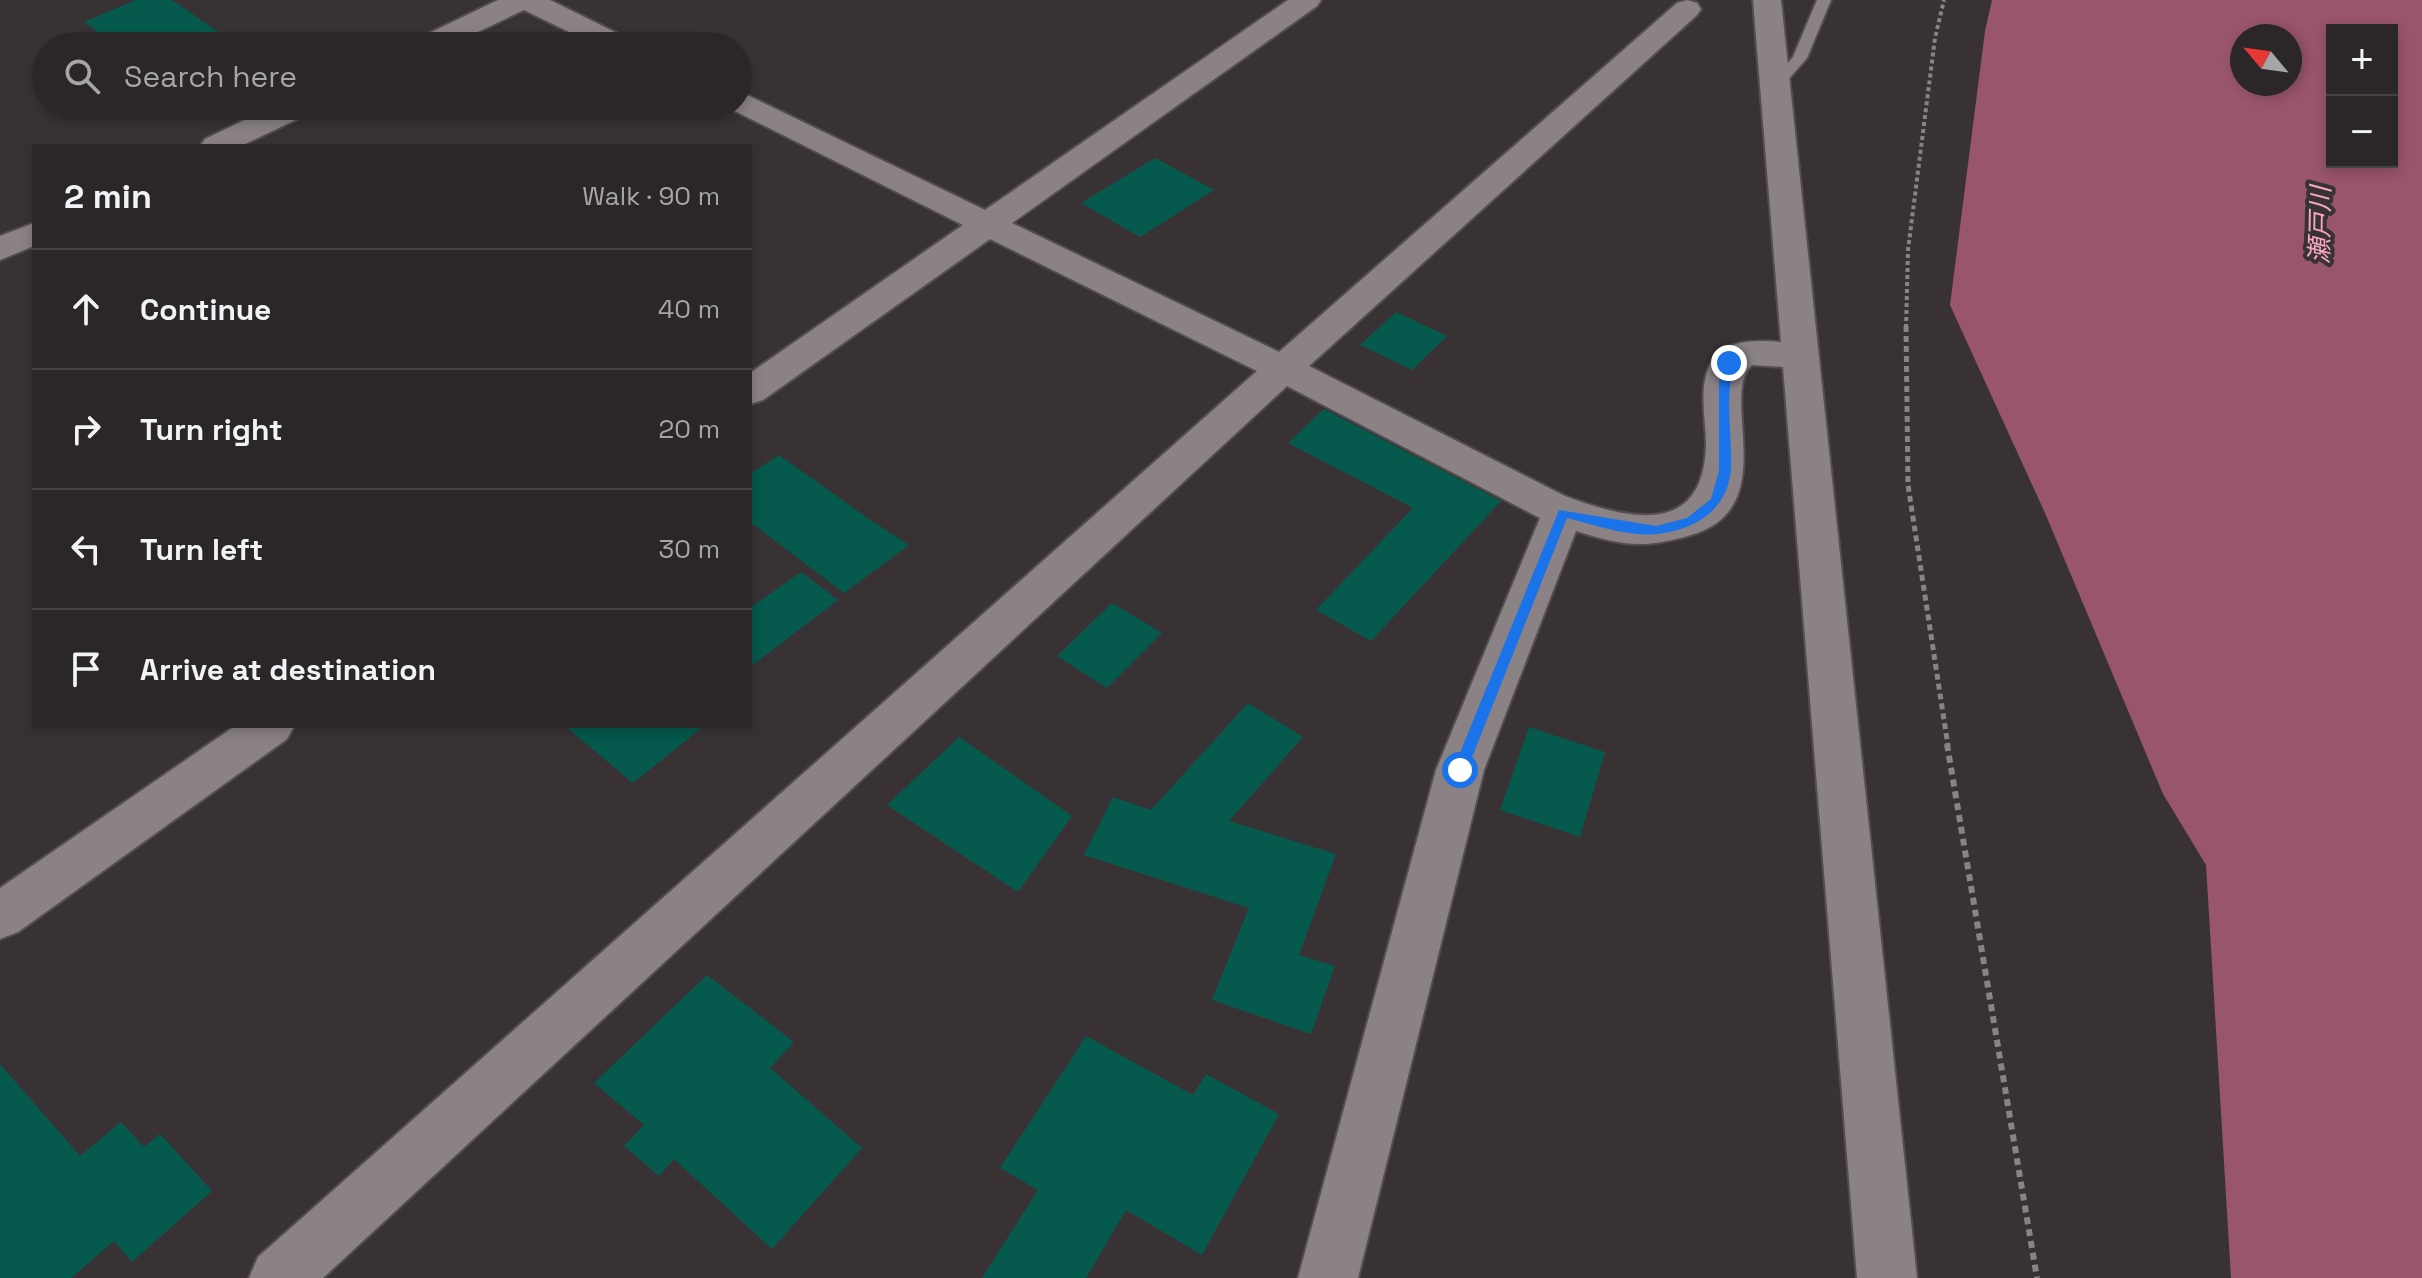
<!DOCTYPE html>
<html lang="en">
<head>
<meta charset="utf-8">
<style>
	:root { --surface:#2b2627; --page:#373233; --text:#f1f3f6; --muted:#a6a5a7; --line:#474344 }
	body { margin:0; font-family:"Space Grotesk","Noto Sans JP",sans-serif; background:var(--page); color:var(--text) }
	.controls { position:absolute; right:24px; top:24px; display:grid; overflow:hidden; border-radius:0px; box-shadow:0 4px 12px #0003 }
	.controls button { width:72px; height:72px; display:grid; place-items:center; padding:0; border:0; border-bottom:2px solid var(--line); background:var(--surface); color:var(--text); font:40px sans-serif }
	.compass { position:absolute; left:2230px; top:24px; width:72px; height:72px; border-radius:50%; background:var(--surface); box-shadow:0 4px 12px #0003; rotate:299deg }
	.stop { position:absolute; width:24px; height:24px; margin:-18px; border:6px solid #1a73e8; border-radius:50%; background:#fff }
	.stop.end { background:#1a73e8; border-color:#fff; box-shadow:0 2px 8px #0008 }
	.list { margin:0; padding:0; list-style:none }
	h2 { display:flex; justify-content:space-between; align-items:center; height:104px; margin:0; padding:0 32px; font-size:34px }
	h2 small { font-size:26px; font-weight:400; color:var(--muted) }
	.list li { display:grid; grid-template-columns:52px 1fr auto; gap:24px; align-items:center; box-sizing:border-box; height:120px; padding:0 32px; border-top:2px solid var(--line) }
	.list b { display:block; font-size:30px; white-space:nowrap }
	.list em { font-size:26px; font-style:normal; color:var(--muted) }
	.icon { flex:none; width:44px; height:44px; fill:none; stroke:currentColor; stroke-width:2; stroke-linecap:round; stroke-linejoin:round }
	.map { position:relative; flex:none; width:2422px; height:1278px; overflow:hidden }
	.search { position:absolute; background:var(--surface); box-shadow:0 4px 12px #0003; left:32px; top:32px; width:720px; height:88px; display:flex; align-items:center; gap:20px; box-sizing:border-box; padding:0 28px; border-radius:44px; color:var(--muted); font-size:30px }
	.panel { position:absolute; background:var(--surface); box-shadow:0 4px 12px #0003; left:32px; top:144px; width:720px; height:584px; border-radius:0px }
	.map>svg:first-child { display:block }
	.water { fill:#99556b; fill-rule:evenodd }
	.building { fill:#055a4d }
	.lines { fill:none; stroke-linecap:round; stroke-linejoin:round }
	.lane-casing { stroke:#534e50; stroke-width:4 }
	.street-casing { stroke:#534e50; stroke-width:4 }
	.path-far2 { stroke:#898385; stroke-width:4; stroke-dasharray:4 3; stroke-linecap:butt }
	.path-far1 { stroke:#898385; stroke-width:5; stroke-dasharray:6 4; stroke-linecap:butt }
	.path { stroke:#898385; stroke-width:6; stroke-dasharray:7 5; stroke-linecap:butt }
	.lane { fill:#8a8284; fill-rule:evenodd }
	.street { fill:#8a8284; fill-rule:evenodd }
	.route { fill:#1a73e8 }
	.labels { text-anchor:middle; stroke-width:8; stroke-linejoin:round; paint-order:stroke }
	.far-water-label { font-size:26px; font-style:italic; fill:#f7a6bf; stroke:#393234 }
</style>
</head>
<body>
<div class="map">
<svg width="2422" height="1278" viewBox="0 0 2422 1278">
	<rect width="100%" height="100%" fill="#393234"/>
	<path class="water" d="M 1992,0 L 2422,0 L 2422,1278 L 2231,1278 L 2206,865 L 2163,794 L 2045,513 L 1950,305 L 1985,31 ZM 2332,30 L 2392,30 L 2392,162 L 2332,162 ZM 2242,36 L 2290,36 L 2290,84 L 2242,84 Z"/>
	<g class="building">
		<path d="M 136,0 L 172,0 L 239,46 L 117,46 L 84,22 Z"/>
		<path d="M 1155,158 L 1214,190 L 1140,237 L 1081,203 Z"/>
		<path d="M 1396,312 L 1447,336 L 1412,370 L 1360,345 Z"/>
		<path d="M 1324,409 L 1501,501 L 1371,641 L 1316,610 L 1413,508 L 1288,443 Z"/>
		<path d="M 779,455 L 869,519 L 909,545 L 844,593 L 750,522 L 750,474 Z"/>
		<path d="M 801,572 L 838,600 L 750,667 L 750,608 Z"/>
		<path d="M 1112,603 L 1162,633 L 1107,688 L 1057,656 Z"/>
		<path d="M 1248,703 L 1303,737 L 1229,821 L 1336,854 L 1299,955 L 1335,966 L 1311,1034 L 1212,1000 L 1249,908 L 1084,855 L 1113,797 L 1151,810 Z"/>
		<path d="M 565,726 L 704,726 L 633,783 Z"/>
		<path d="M 1529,727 L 1605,752 L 1580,837 L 1500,810 Z"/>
		<path d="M 959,737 L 1072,816 L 1018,892 L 887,805 Z"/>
		<path d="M 707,975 L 794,1042 L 770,1068 L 862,1148 L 772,1249 L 674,1159 L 659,1176 L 624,1146 L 644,1125 L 594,1083 Z"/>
		<path d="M 1086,1036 L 1193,1095 L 1206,1074 L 1279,1114 L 1202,1255 L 1126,1210 L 1086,1278 L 982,1278 L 1038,1190 L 1000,1168 Z"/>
		<path d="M 0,1064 L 80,1156 L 121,1122 L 144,1147 L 160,1134 L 212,1191 L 132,1262 L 114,1241 L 71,1278 L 0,1278 Z"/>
	</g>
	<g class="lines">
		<defs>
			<path id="lane" d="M 1817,0 L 1831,0 L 1807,58 L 1780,89 L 1770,89 L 1770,83 L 1793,57 Z"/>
			<g id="street">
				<path d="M 498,0 L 550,0 L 631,40 L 636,46 L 598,46 L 524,10 L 448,46 L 410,46 L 415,40 Z"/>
				<path d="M 1288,0 L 1321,0 L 1317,6 L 1012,223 L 1279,352 L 1677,3 L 1687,0 L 1697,3 L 1701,9 L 1697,15 L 1309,366 L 1565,496 C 1629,520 1704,538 1706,444 C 1706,419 1698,389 1710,365 C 1722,339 1756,340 1781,342 L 1753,0 L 1781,0 L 1917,1278 L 1857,1278 L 1783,367 L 1752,365 C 1718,396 1784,508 1691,535 C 1644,549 1623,546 1576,531 L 1484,770 L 1358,1278 L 1298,1278 L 1436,770 L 1540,518 L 1287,386 L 323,1278 L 249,1278 L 258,1257 L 1257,371 L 990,239 L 763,400 L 750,404 L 750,373 L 963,225 L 725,106 L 738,106 L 738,94 L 749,96 L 985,210 Z"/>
				<path d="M 274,106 L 315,106 L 310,113 L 241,146 L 200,146 L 205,139 Z"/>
				<path d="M 34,223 L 34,246 L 0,260 L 0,236 Z"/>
				<path d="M 235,726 L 294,726 L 287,739 L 18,932 L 0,939 L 0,888 Z"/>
			</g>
		</defs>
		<use href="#lane" class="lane-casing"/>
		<use href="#street" class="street-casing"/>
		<path class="path-far2" d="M 1906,328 L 1908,250 L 1935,38 L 1944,0"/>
		<path class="path-far1" d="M 1906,326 L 1908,485 L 1948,746"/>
		<path class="path" d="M 1947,744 L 2037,1278"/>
		<use href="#lane" class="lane"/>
		<use href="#street" class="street"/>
	</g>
	<path class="route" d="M 1725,361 L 1735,363 C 1724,396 1732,433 1731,467 C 1729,509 1696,530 1657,534 C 1628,537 1595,525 1567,518 L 1467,770 L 1460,776 L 1455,774 L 1453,770 L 1559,510 L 1656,526 L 1687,518 L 1711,499 L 1719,471 L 1719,379 Z"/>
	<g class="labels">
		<g class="far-water-label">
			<text transform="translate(2320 225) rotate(-89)" y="9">瀬戸川</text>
		</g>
	</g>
</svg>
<div class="controls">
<button>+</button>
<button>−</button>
</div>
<svg class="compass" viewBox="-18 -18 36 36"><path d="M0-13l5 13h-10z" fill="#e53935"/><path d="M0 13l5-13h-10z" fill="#a6a5a7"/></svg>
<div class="stop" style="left:1460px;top:770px"></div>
<div class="stop end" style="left:1729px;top:363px"></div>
<div class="search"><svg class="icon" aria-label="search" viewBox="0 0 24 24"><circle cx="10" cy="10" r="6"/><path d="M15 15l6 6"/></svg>Search here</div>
<section class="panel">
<h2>2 min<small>Walk · 90 m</small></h2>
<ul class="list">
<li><svg class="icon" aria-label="ahead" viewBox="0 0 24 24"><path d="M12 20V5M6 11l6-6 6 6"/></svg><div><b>Continue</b></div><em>40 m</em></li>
<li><svg class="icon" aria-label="right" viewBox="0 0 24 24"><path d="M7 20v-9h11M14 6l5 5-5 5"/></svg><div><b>Turn right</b></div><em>20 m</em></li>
<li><svg class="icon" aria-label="left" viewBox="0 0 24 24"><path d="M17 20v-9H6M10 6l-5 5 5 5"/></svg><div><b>Turn left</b></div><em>30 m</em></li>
<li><svg class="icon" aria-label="arrive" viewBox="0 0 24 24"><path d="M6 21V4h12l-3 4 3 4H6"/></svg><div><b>Arrive at destination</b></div></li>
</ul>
</section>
</div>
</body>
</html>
